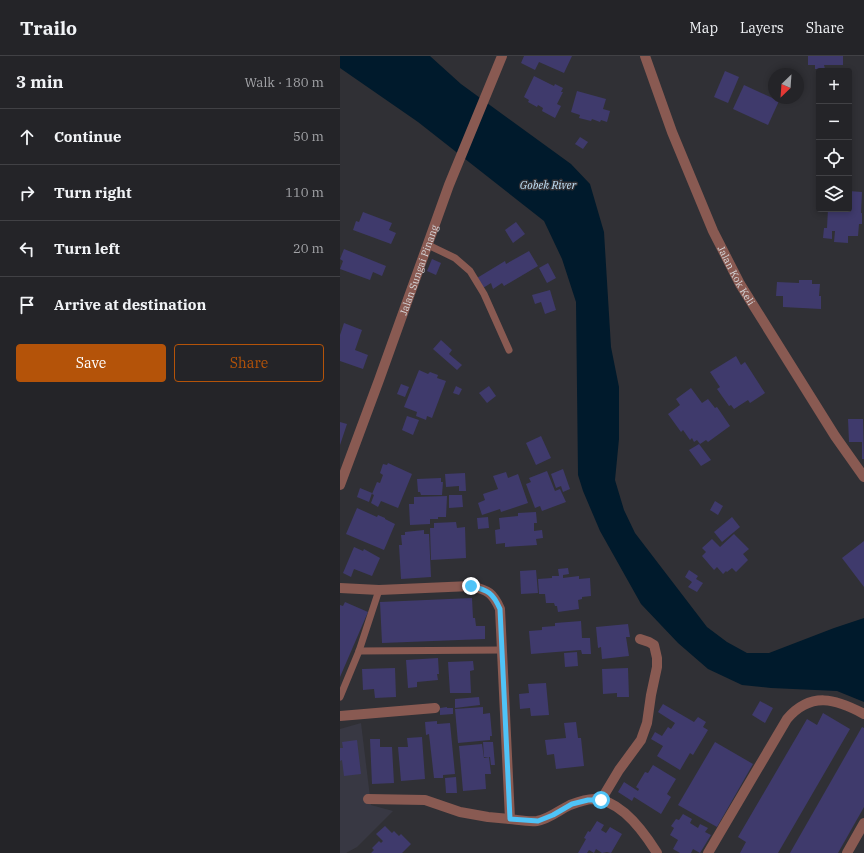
<!DOCTYPE html>
<html lang="en">
<head>
<meta charset="utf-8">
<style>
	:root { --surface:#242428; --page:#303034; --text:#f1f3f6; --muted:#a3a4a8; --line:#414145; --accent:#b45309 }
	body { margin:0; font-family:"IBM Plex Serif",serif; background:var(--page); color:var(--text) }
	.controls { position:absolute; right:12px; top:12px; display:grid; overflow:hidden; border-radius:4px; box-shadow:0 2px 6px #0003 }
	.controls button { width:36px; height:36px; display:grid; place-items:center; padding:0; border:0; border-bottom:1px solid var(--line); background:var(--surface); color:var(--text); font:20px sans-serif }
	.compass { position:absolute; left:428px; top:12px; width:36px; height:36px; border-radius:50%; background:var(--surface); box-shadow:0 2px 6px #0003; rotate:205deg }
	.stop { position:absolute; width:12px; height:12px; margin:-9px; border:3px solid #4fc3f7; border-radius:50%; background:#fff }
	.stop.end { background:#4fc3f7; border-color:#fff; box-shadow:0 1px 4px #0008 }
	.list { margin:0; padding:0; list-style:none }
	h2 { display:flex; justify-content:space-between; align-items:center; height:52px; margin:0; padding:0 16px; font-size:17px }
	h2 small { font-size:13px; font-weight:400; color:var(--muted) }
	.list li { display:grid; grid-template-columns:26px 1fr auto; gap:12px; align-items:center; box-sizing:border-box; height:56px; padding:0 16px; border-top:1px solid var(--line) }
	.list b { display:block; font-size:15px; white-space:nowrap }
	.list em { font-size:13px; font-style:normal; color:var(--muted) }
	.actions { display:flex; gap:8px; padding:12px 16px }
	.actions a { flex:1; padding:9px 0; border:1px solid var(--accent); border-radius:4px; text-align:center; font-size:14px; color:var(--accent) }
	.actions .main { background:var(--accent); color:#fff }
	.icon { flex:none; width:22px; height:22px; fill:none; stroke:currentColor; stroke-width:2; stroke-linecap:round; stroke-linejoin:round }
	.map { position:relative; flex:none; width:524px; height:797px; overflow:hidden }
	header { display:flex; align-items:center; gap:24px; box-sizing:border-box; height:56px; padding:0 20px; background:var(--surface); border-bottom:1px solid var(--line) }
	header strong { font-size:19px }
	nav { display:flex; gap:22px; margin-inline-start:auto; font-size:14px }
	main { display:flex }
	aside { flex:1; background:var(--surface) }
	.map>svg:first-child { display:block }
	.built { fill:#383843 }
	.water { fill:#001a2c }
	.building { fill:#3f3a6c }
	.lines { fill:none; stroke-linecap:round; stroke-linejoin:round }
	.service { stroke:#895a52; stroke-width:7 }
	.minor { stroke:#895a52; stroke-width:10 }
	.tertiary { stroke:#895a52; stroke-width:10 }
	.route { stroke:#4fc3f7; stroke-width:5 }
	.labels { text-anchor:middle; stroke-width:3; stroke-linejoin:round; paint-order:stroke }
	.street-label { font-size:10px; fill:#d5d5d8; stroke:#303035 }
	.water-label { font-size:11px; font-style:italic; fill:#c2e1f8; stroke:#303035 }
</style>
</head>
<body>
<header>
<strong>Trailo</strong>
<nav><a>Map</a><a>Layers</a><a>Share</a></nav>
</header>
<main>
<aside>
<h2>3 min<small>Walk · 180 m</small></h2>
<ul class="list">
<li><svg class="icon" aria-label="ahead" viewBox="0 0 24 24"><path d="M12 20V5M6 11l6-6 6 6"/></svg><div><b>Continue</b></div><em>50 m</em></li>
<li><svg class="icon" aria-label="right" viewBox="0 0 24 24"><path d="M7 20v-9h11M14 6l5 5-5 5"/></svg><div><b>Turn right</b></div><em>110 m</em></li>
<li><svg class="icon" aria-label="left" viewBox="0 0 24 24"><path d="M17 20v-9H6M10 6l-5 5 5 5"/></svg><div><b>Turn left</b></div><em>20 m</em></li>
<li><svg class="icon" aria-label="arrive" viewBox="0 0 24 24"><path d="M6 21V4h12l-3 4 3 4H6"/></svg><div><b>Arrive at destination</b></div></li>
</ul>
<div class="actions"><a class="main">Save</a><a>Share</a></div>
</aside>
<div class="map">
<svg width="524" height="797" viewBox="0 0 524 797">
	<rect width="100%" height="100%" fill="#303035"/>
	<path class="built" d="M 21,667 L 31,749 L 53,755 L 17,791 L 6,797 L 0,797 L 0,673 Z"/>
	<path class="water" d="M 0,0 L 90,0 L 121,28 L 231,108 L 250,128 L 264,176 L 271,291 L 279,331 L 279,383 L 275,424 L 284,454 L 295,477 L 367,571 L 387,586 L 407,597 L 429,597 L 494,572 L 524,562 L 524,646 L 497,635 L 431,632 L 402,629 L 368,613 L 338,587 L 301,548 L 260,475 L 243,435 L 238,419 L 236,246 L 222,203 L 204,165 L 78,66 L 0,12 Z"/>
	<g class="building">
		<path d="M 184,0 L 232,0 L 224,17 L 199,6 L 195,14 L 181,7 Z"/>
		<path d="M 468,0 L 503,0 L 503,9 L 484,9 L 485,13 L 475,13 L 475,9 L 468,9 Z"/>
		<path d="M 385,15 L 399,21 L 388,47 L 374,41 Z"/>
		<path d="M 194,20 L 214,30 L 215,28 L 223,32 L 221,36 L 223,36 L 217,48 L 221,50 L 215,62 L 202,55 L 203,52 L 198,49 L 197,51 L 188,46 L 189,44 L 184,41 Z"/>
		<path d="M 404,29 L 439,45 L 428,69 L 393,53 Z"/>
		<path d="M 237,35 L 266,43 L 263,53 L 270,55 L 267,66 L 261,64 L 260,66 L 252,63 L 251,65 L 239,62 L 240,59 L 231,56 Z"/>
		<path d="M 240,81 L 248,86 L 243,93 L 235,88 Z"/>
		<path d="M 509,135 L 522,136 L 521,157 L 522,157 L 522,168 L 519,168 L 518,180 L 508,180 L 508,187 L 494,186 L 495,175 L 492,175 L 492,183 L 483,182 L 484,172 L 487,172 L 488,153 L 509,153 Z"/>
		<path d="M 23,156 L 52,167 L 49,174 L 56,177 L 51,188 L 13,174 L 16,165 L 19,166 Z"/>
		<path d="M 176,166 L 185,178 L 173,187 L 165,174 Z"/>
		<path d="M 4,193 L 46,210 L 42,220 L 33,216 L 30,224 L 0,213 L 3,205 L 0,203 Z"/>
		<path d="M 189,195 L 198,210 L 164,230 L 162,227 L 153,233 L 151,227 L 143,232 L 137,222 L 165,205 L 166,208 Z"/>
		<path d="M 92,203 L 101,207 L 96,219 L 87,215 Z"/>
		<path d="M 208,207 L 216,222 L 207,227 L 199,212 Z"/>
		<path d="M 459,224 L 472,224 L 472,228 L 480,228 L 479,240 L 481,240 L 481,253 L 443,251 L 443,240 L 436,240 L 437,226 L 459,227 Z"/>
		<path d="M 210,234 L 216,254 L 205,258 L 201,246 L 195,248 L 192,239 Z"/>
		<path d="M 4,267 L 22,274 L 15,294 L 28,299 L 23,313 L 0,305 L 0,279 Z"/>
		<path d="M 101,284 L 112,294 L 109,298 L 122,309 L 117,314 L 93,293 Z"/>
		<path d="M 396,300 L 401,309 L 405,306 L 425,337 L 410,347 L 408,344 L 394,353 L 391,349 L 389,350 L 377,333 L 380,331 L 370,316 Z"/>
		<path d="M 79,314 L 88,318 L 90,316 L 98,319 L 97,322 L 106,325 L 92,362 L 87,360 L 86,364 L 76,360 L 77,356 L 64,351 Z"/>
		<path d="M 61,328 L 69,331 L 65,341 L 57,338 Z"/>
		<path d="M 116,330 L 122,333 L 119,339 L 113,337 Z"/>
		<path d="M 149,330 L 156,340 L 147,347 L 139,337 Z"/>
		<path d="M 351,332 L 362,347 L 368,343 L 375,352 L 377,351 L 390,370 L 368,386 L 366,384 L 360,388 L 357,384 L 354,386 L 352,382 L 350,384 L 343,374 L 341,376 L 328,358 L 340,349 L 336,343 Z"/>
		<path d="M 67,360 L 79,364 L 73,379 L 62,374 Z"/>
		<path d="M 508,363 L 523,363 L 524,403 L 522,403 L 522,386 L 509,386 Z"/>
		<path d="M 0,366 L 7,368 L 0,389 Z"/>
		<path d="M 201,380 L 211,402 L 196,409 L 186,387 Z"/>
		<path d="M 359,388 L 371,404 L 361,410 L 349,394 Z"/>
		<path d="M 48,407 L 72,418 L 58,452 L 41,445 L 38,451 L 31,447 L 34,439 L 32,438 L 37,426 L 40,427 L 43,419 L 40,417 L 43,408 L 47,409 Z"/>
		<path d="M 223,413 L 230,433 L 223,436 L 221,430 L 216,432 L 211,418 Z"/>
		<path d="M 207,415 L 215,435 L 220,433 L 226,446 L 202,455 L 200,450 L 195,452 L 186,428 L 191,426 L 189,422 Z"/>
		<path d="M 166,416 L 168,422 L 178,418 L 188,447 L 161,456 L 160,453 L 142,459 L 138,447 L 145,444 L 143,438 L 158,433 L 153,420 Z"/>
		<path d="M 125,417 L 126,435 L 119,435 L 119,430 L 106,431 L 105,418 Z"/>
		<path d="M 101,422 L 101,426 L 103,426 L 102,439 L 81,439 L 80,436 L 78,436 L 77,423 Z"/>
		<path d="M 20,432 L 32,437 L 29,446 L 17,441 Z"/>
		<path d="M 109,439 L 122,439 L 123,451 L 109,452 Z"/>
		<path d="M 107,440 L 106,461 L 98,461 L 98,463 L 90,463 L 90,468 L 70,469 L 69,448 L 74,448 L 74,441 Z"/>
		<path d="M 375,445 L 383,450 L 378,459 L 370,454 Z"/>
		<path d="M 17,452 L 37,461 L 38,459 L 45,462 L 45,463 L 55,468 L 44,494 L 6,478 Z"/>
		<path d="M 196,456 L 197,467 L 194,467 L 194,475 L 202,474 L 203,482 L 196,483 L 197,489 L 165,491 L 165,487 L 156,488 L 155,474 L 160,473 L 159,462 L 178,460 L 178,457 Z"/>
		<path d="M 148,461 L 149,472 L 138,473 L 137,462 Z"/>
		<path d="M 392,461 L 400,471 L 382,486 L 374,476 Z"/>
		<path d="M 116,466 L 117,472 L 125,471 L 126,502 L 91,504 L 90,472 L 94,472 L 94,467 Z"/>
		<path d="M 84,474 L 84,478 L 89,478 L 91,521 L 61,523 L 59,489 L 62,489 L 61,479 L 65,479 L 65,476 Z"/>
		<path d="M 394,478 L 409,493 L 403,498 L 408,504 L 396,516 L 392,512 L 387,516 L 386,515 L 383,518 L 377,511 L 374,514 L 362,500 L 366,496 L 362,492 L 372,483 L 380,491 Z"/>
		<path d="M 524,485 L 524,531 L 502,502 Z"/>
		<path d="M 14,491 L 23,495 L 24,493 L 40,502 L 32,520 L 14,513 L 11,521 L 3,517 Z"/>
		<path d="M 228,512 L 229,518 L 223,519 L 223,522 L 239,520 L 239,523 L 250,522 L 251,540 L 242,541 L 242,543 L 238,544 L 239,553 L 218,556 L 217,550 L 215,550 L 214,547 L 206,547 L 205,538 L 199,538 L 198,523 L 212,522 L 212,520 L 219,520 L 218,513 Z"/>
		<path d="M 196,514 L 198,537 L 181,538 L 180,515 Z"/>
		<path d="M 349,514 L 358,520 L 356,523 L 363,527 L 357,536 L 348,531 L 352,526 L 345,521 Z"/>
		<path d="M 132,542 L 133,562 L 135,562 L 136,570 L 145,570 L 145,583 L 42,587 L 40,546 Z"/>
		<path d="M 5,546 L 28,556 L 0,621 L 0,549 L 3,550 Z"/>
		<path d="M 241,565 L 242,582 L 250,582 L 251,598 L 242,598 L 241,594 L 191,598 L 189,575 L 202,574 L 202,571 L 215,570 L 215,567 Z"/>
		<path d="M 288,568 L 290,581 L 286,581 L 289,600 L 262,603 L 261,591 L 258,592 L 256,571 Z"/>
		<path d="M 237,596 L 238,610 L 225,611 L 224,597 Z"/>
		<path d="M 98,602 L 99,618 L 97,618 L 98,624 L 77,626 L 77,631 L 68,632 L 66,604 Z"/>
		<path d="M 133,605 L 134,614 L 130,615 L 131,637 L 110,637 L 108,606 Z"/>
		<path d="M 55,612 L 56,641 L 35,642 L 34,633 L 23,634 L 22,613 Z"/>
		<path d="M 288,612 L 289,641 L 277,641 L 277,637 L 263,638 L 262,613 Z"/>
		<path d="M 206,627 L 209,659 L 191,660 L 190,652 L 180,653 L 179,638 L 189,637 L 188,628 Z"/>
		<path d="M 139,641 L 140,649 L 115,652 L 115,643 Z"/>
		<path d="M 420,645 L 433,652 L 425,667 L 412,659 Z"/>
		<path d="M 323,648 L 354,666 L 358,661 L 366,666 L 363,671 L 368,674 L 353,699 L 350,697 L 340,714 L 317,700 L 323,690 L 311,683 L 315,676 L 322,680 L 328,671 L 331,673 L 335,667 L 318,656 Z"/>
		<path d="M 107,651 L 107,652 L 113,652 L 113,658 L 100,659 L 100,652 Z"/>
		<path d="M 143,651 L 143,658 L 150,657 L 152,680 L 150,680 L 150,684 L 118,687 L 115,653 Z"/>
		<path d="M 483,657 L 510,673 L 438,797 L 400,797 L 406,786 L 398,781 L 467,663 L 477,669 Z"/>
		<path d="M 97,665 L 97,668 L 110,667 L 115,718 L 103,719 L 103,722 L 94,722 L 89,678 L 86,679 L 85,666 Z"/>
		<path d="M 236,666 L 238,682 L 241,682 L 244,710 L 216,713 L 214,698 L 207,699 L 205,684 L 226,682 L 224,667 Z"/>
		<path d="M 522,671 L 524,672 L 524,751 L 498,797 L 450,797 Z"/>
		<path d="M 82,681 L 85,723 L 61,725 L 58,691 L 68,691 L 67,682 Z"/>
		<path d="M 30,683 L 40,683 L 40,691 L 52,691 L 54,727 L 32,728 Z"/>
		<path d="M 17,684 L 21,718 L 4,720 L 2,704 L 0,705 L 0,692 L 3,692 L 2,686 Z"/>
		<path d="M 143,686 L 153,686 L 155,709 L 151,709 L 150,701 L 144,701 Z"/>
		<path d="M 375,686 L 413,708 L 377,771 L 338,749 Z"/>
		<path d="M 142,688 L 144,702 L 149,701 L 151,718 L 145,718 L 146,733 L 123,735 L 119,690 Z"/>
		<path d="M 313,709 L 336,723 L 327,738 L 331,741 L 321,758 L 294,741 L 292,745 L 278,736 L 284,726 L 298,735 L 299,733 L 296,731 L 305,716 L 308,717 Z"/>
		<path d="M 116,721 L 117,737 L 106,737 L 105,722 Z"/>
		<path d="M 343,758 L 352,763 L 350,767 L 358,772 L 360,768 L 368,772 L 365,776 L 371,779 L 360,797 L 353,793 L 351,797 L 340,797 L 333,793 L 338,784 L 330,779 L 334,772 L 331,770 L 336,763 L 339,764 Z"/>
		<path d="M 257,765 L 264,769 L 261,774 L 266,777 L 270,771 L 282,778 L 271,797 L 267,796 L 262,797 L 256,793 L 254,797 L 249,794 L 247,797 L 238,797 L 246,783 L 244,782 L 248,775 L 250,776 Z"/>
		<path d="M 45,770 L 52,777 L 54,775 L 59,780 L 61,778 L 71,788 L 62,797 L 31,797 L 34,794 L 32,792 L 39,785 L 41,787 L 43,785 L 36,778 Z"/>
	</g>
	<g class="lines">
		<g class="service">
			<path d="M 88,189 L 115,202 L 130,215 L 144,238 L 169,294"/>
			<path d="M 19,595 L 162,594"/>
			<path d="M 0,641 L 19,595 L 39,534"/>
		</g>
		<g class="minor">
			<path id="s1" d="M 0,429 L 39,324 L 109,129 L 162,0"/>
			<path d="M 0,532 L 39,534 L 131,530 C 148,534 153,537 160,553 L 170,763 C 179,764 189,766 197,765 C 210,763 219,754 230,749 C 238,746 246,743 254,743 C 281,744 304,776 317,797"/>
			<path d="M 0,660 L 95,652"/>
			<path d="M 28,743 L 85,744 L 120,756 L 148,761 L 170,763"/>
			<path d="M 261,744 L 279,714 L 301,684 L 307,667 L 311,639 L 317,611 L 317,602 L 314,589 L 309,586 L 300,583"/>
			<path d="M 368,797 L 447,663 C 471,635 496,643 524,658"/>
			<path d="M 507,797 L 524,767"/>
		</g>
		<path class="tertiary" id="s2" d="M 305,0 L 332,76 L 373,175 L 400,228 L 495,380 L 524,421"/>
	</g>
	<g class="lines">
		<path class="route" d="M 131,530 C 148,534 153,537 160,553 L 170,763 L 198,765 L 213,759 L 232,748 L 248,744 L 261,744"/>
	</g>
	<g class="labels">
		<g class="street-label">
			<text dy="4" stroke="none"><textPath href="#s1" startOffset="229">Jalan Sungai Pinang</textPath></text>
			<text dy="4" stroke="none"><textPath href="#s2" startOffset="238">Jalan Kok Keli</textPath></text>
		</g>
		<g class="water-label">
			<text x="208" y="133">Gobek River</text>
		</g>
	</g>
</svg>
<div class="controls">
<button>+</button>
<button>−</button>
<button><svg class="icon" aria-label="locate" viewBox="0 0 24 24"><circle cx="12" cy="12" r="6"/><path d="M12 2v4M12 18v4M2 12h4M18 12h4"/></svg></button>
<button><svg class="icon" aria-label="layers" viewBox="0 0 24 24"><path d="M12 4l9 5-9 5-9-5zM3 14l9 5 9-5"/></svg></button>
</div>
<svg class="compass" viewBox="-18 -18 36 36"><path d="M0-13l5 13h-10z" fill="#e53935"/><path d="M0 13l5-13h-10z" fill="#a3a4a8"/></svg>
<div class="stop" style="left:261px;top:744px"></div>
<div class="stop end" style="left:131px;top:530px"></div>
</div>
</main>
</body>
</html>
